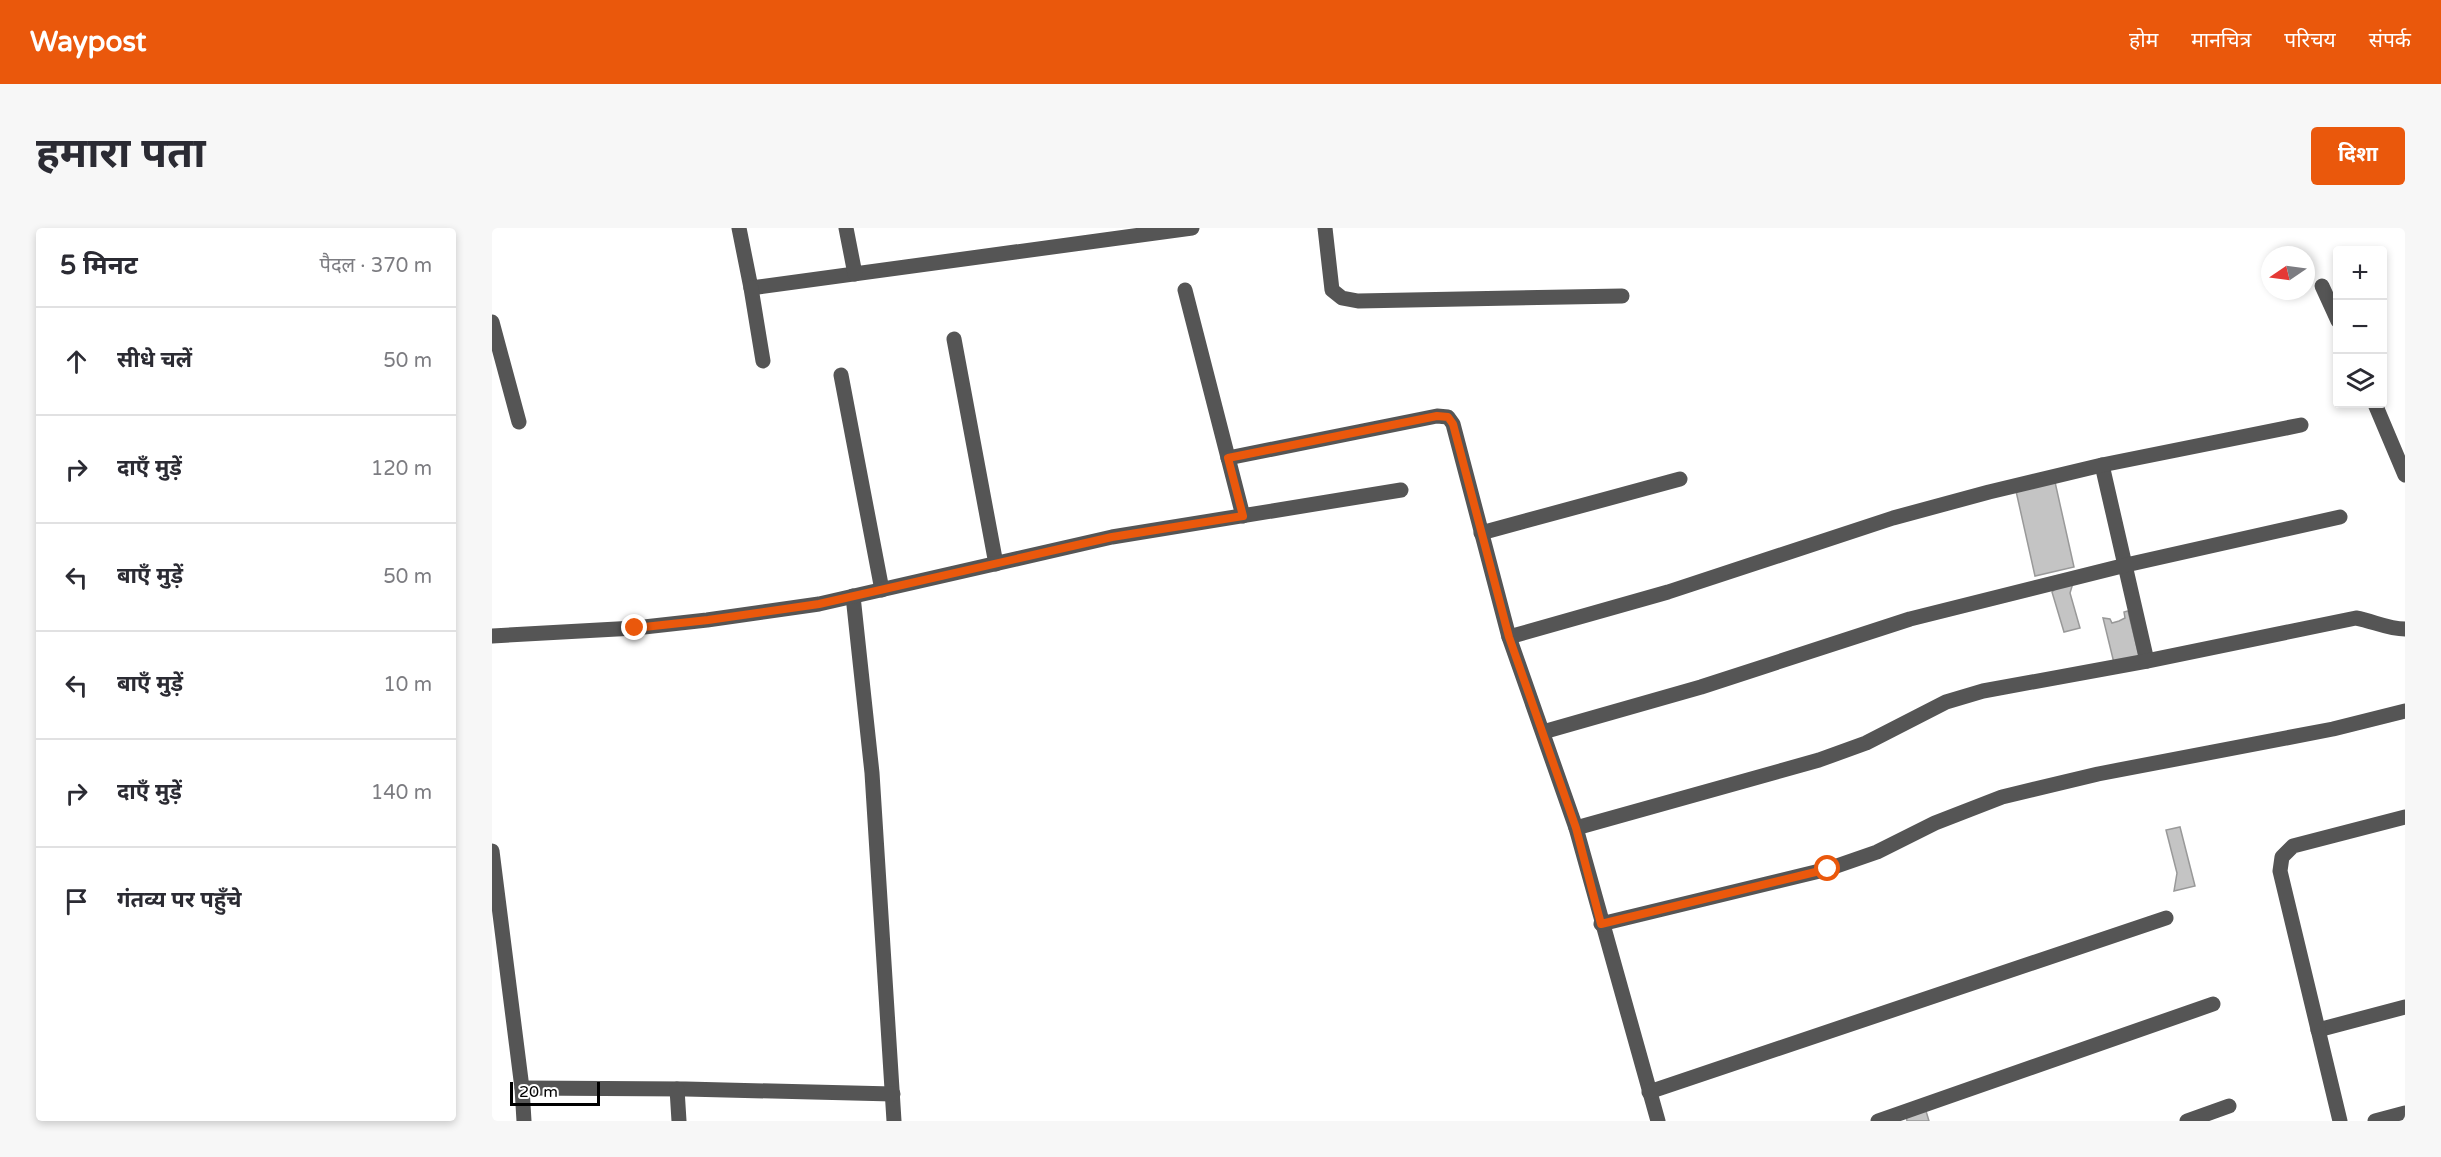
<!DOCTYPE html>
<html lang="hi">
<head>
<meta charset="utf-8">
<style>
	:root { --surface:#fff; --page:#f7f7f7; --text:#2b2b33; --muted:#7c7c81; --line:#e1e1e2; --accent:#ea580c }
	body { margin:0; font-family:"Varela Round","Noto Sans Devanagari",sans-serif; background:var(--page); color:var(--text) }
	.controls { position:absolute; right:18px; top:18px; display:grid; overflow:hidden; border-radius:6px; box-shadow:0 3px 9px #0003 }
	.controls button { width:54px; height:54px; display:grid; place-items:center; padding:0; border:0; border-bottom:2px solid var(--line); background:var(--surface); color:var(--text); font:30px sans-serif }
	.compass { position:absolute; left:1769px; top:18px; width:54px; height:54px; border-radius:50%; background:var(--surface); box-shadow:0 3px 9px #0003; rotate:257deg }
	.scale { position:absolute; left:18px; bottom:15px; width:90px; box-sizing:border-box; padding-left:6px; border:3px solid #000; border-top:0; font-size:16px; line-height:21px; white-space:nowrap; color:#000; -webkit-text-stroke:4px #fff; paint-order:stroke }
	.stop { position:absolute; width:18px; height:18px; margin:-14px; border:4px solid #ea580c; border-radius:50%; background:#fff }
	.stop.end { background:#ea580c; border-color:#fff; box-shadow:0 2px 6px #0008 }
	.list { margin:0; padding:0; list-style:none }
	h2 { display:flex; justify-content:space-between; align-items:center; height:78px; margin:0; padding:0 24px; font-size:26px }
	h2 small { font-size:20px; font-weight:400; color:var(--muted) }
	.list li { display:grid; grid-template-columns:39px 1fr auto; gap:18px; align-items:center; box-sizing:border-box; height:108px; padding:0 24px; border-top:2px solid var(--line) }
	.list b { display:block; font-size:22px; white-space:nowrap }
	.list em { font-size:20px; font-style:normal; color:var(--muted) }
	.icon { flex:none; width:33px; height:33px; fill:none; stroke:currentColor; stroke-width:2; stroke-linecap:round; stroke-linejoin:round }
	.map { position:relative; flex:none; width:1913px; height:893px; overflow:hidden; border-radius:6px }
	header { display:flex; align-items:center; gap:36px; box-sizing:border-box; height:84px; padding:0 30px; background:var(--accent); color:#fff }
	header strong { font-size:28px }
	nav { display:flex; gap:33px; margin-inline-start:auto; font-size:21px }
	.intro { display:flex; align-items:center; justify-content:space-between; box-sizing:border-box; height:144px; padding:0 36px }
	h1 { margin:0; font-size:42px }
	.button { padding:15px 27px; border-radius:6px; background:var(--accent); color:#fff; font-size:21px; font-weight:700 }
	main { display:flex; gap:36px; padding:0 36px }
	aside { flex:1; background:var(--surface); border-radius:6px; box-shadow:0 3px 9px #0003 }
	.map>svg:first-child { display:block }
	.building { fill:#c4c4c4; stroke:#999; stroke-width:1.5 }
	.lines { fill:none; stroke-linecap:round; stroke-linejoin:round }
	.minor { stroke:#555; stroke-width:15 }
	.route { stroke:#ea580c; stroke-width:8 }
</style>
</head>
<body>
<header>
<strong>Waypost</strong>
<nav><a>होम</a><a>मानचित्र</a><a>परिचय</a><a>संपर्क</a></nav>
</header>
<div class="intro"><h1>हमारा पता</h1><a class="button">दिशा</a></div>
<main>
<aside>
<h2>5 मिनट<small>पैदल · 370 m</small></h2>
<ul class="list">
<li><svg class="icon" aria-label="ahead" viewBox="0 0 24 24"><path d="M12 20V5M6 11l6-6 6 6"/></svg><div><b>सीधे चलें</b></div><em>50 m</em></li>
<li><svg class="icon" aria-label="right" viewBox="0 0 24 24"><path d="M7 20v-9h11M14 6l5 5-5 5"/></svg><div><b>दाएँ मुड़ें</b></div><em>120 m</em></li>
<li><svg class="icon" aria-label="left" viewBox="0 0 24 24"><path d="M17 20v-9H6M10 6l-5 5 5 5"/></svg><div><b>बाएँ मुड़ें</b></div><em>50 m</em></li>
<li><svg class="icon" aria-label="left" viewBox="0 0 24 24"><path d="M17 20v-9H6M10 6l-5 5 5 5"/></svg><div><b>बाएँ मुड़ें</b></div><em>10 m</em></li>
<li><svg class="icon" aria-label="right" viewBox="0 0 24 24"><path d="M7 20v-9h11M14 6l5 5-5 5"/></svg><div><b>दाएँ मुड़ें</b></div><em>140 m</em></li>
<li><svg class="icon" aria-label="arrive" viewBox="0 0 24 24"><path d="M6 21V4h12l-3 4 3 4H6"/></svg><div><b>गंतव्य पर पहुँचे</b></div></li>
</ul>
</aside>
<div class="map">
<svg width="1913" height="893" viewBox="0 0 1913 893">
	<rect width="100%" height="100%" fill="#fff"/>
	<g class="building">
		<path d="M 1563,254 L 1582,339 L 1543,348 L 1524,263 Z"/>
		<path d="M 1581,355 L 1578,365 L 1588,400 L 1572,404 L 1560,364 L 1568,357 Z"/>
		<path d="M 1636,383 L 1647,428 L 1622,435 L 1611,390 L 1618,391 L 1620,395 L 1627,393 L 1633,390 L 1632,384 Z"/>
		<path d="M 1688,599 L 1703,658 L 1682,663 L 1685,645 L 1674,602 Z"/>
		<path d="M 1434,883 L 1437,893 L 1415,893 L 1414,888 Z"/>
	</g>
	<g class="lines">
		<g class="minor">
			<path d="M 247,0 L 259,60 L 700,0"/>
			<path d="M 354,0 L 363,46"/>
			<path d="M 833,0 L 840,62 L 850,70 L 866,73 L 1130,68"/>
			<path d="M 1830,58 L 1846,93"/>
			<path d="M 259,60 L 271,133"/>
			<path d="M 693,62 L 751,288"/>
			<path d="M 0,94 L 27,194"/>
			<path d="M 462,111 L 504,336"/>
			<path d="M 349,147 L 390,362"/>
			<path d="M 1883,176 L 1913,247"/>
			<path d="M 736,230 L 945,188 L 956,189 L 961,196 L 1017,409 L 1084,600 L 1166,893"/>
			<path d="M 1610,237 L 1655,433"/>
			<path d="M 989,305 L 1188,251"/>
			<path d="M 361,368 L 380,545 L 402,893"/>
			<path d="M 0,408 L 143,400 L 215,392 L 327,376 L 620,309 L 909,262"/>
			<path d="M 1017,409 L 1176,364 L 1401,290 L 1497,264 L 1610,237 L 1809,197"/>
			<path d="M 1051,504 L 1209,459 L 1418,391 L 1634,337 L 1848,289"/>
			<path d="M 1084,600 L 1327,532 L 1374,515 L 1454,474 L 1491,463 L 1655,433 L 1864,390 C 1881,393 1896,401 1913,401"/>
			<path d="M 0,623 L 30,860 L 32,893"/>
			<path d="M 1109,696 L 1336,641 L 1385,624 L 1443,595 L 1510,569 L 1606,546 L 1841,501 L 1913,483"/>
			<path d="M 1826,802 L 1913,779"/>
			<path d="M 30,860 L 194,861 L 401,866"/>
			<path d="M 185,861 L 187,893"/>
			<path d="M 1157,864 L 1674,690"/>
			<path d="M 1386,893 L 1721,776"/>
			<path d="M 1695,893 L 1737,878"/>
			<path d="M 1848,893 L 1788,643 L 1790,629 L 1801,618 L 1913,589"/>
			<path d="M 1883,893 L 1913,885"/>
		</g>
	</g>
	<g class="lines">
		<path class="route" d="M 143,400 L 216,392 L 327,376 L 620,309 L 751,288 L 736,230 L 945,188 L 956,189 L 961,196 L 1017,409 L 1084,600 L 1109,696 L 1336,641"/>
	</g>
</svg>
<div class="controls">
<button>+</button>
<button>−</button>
<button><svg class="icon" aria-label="layers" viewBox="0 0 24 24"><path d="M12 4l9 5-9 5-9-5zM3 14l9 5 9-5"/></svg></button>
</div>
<svg class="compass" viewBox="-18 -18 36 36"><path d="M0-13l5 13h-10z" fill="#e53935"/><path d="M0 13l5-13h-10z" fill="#7c7c81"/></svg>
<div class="scale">20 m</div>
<div class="stop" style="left:1336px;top:641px"></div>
<div class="stop end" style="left:143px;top:400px"></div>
</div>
</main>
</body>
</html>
